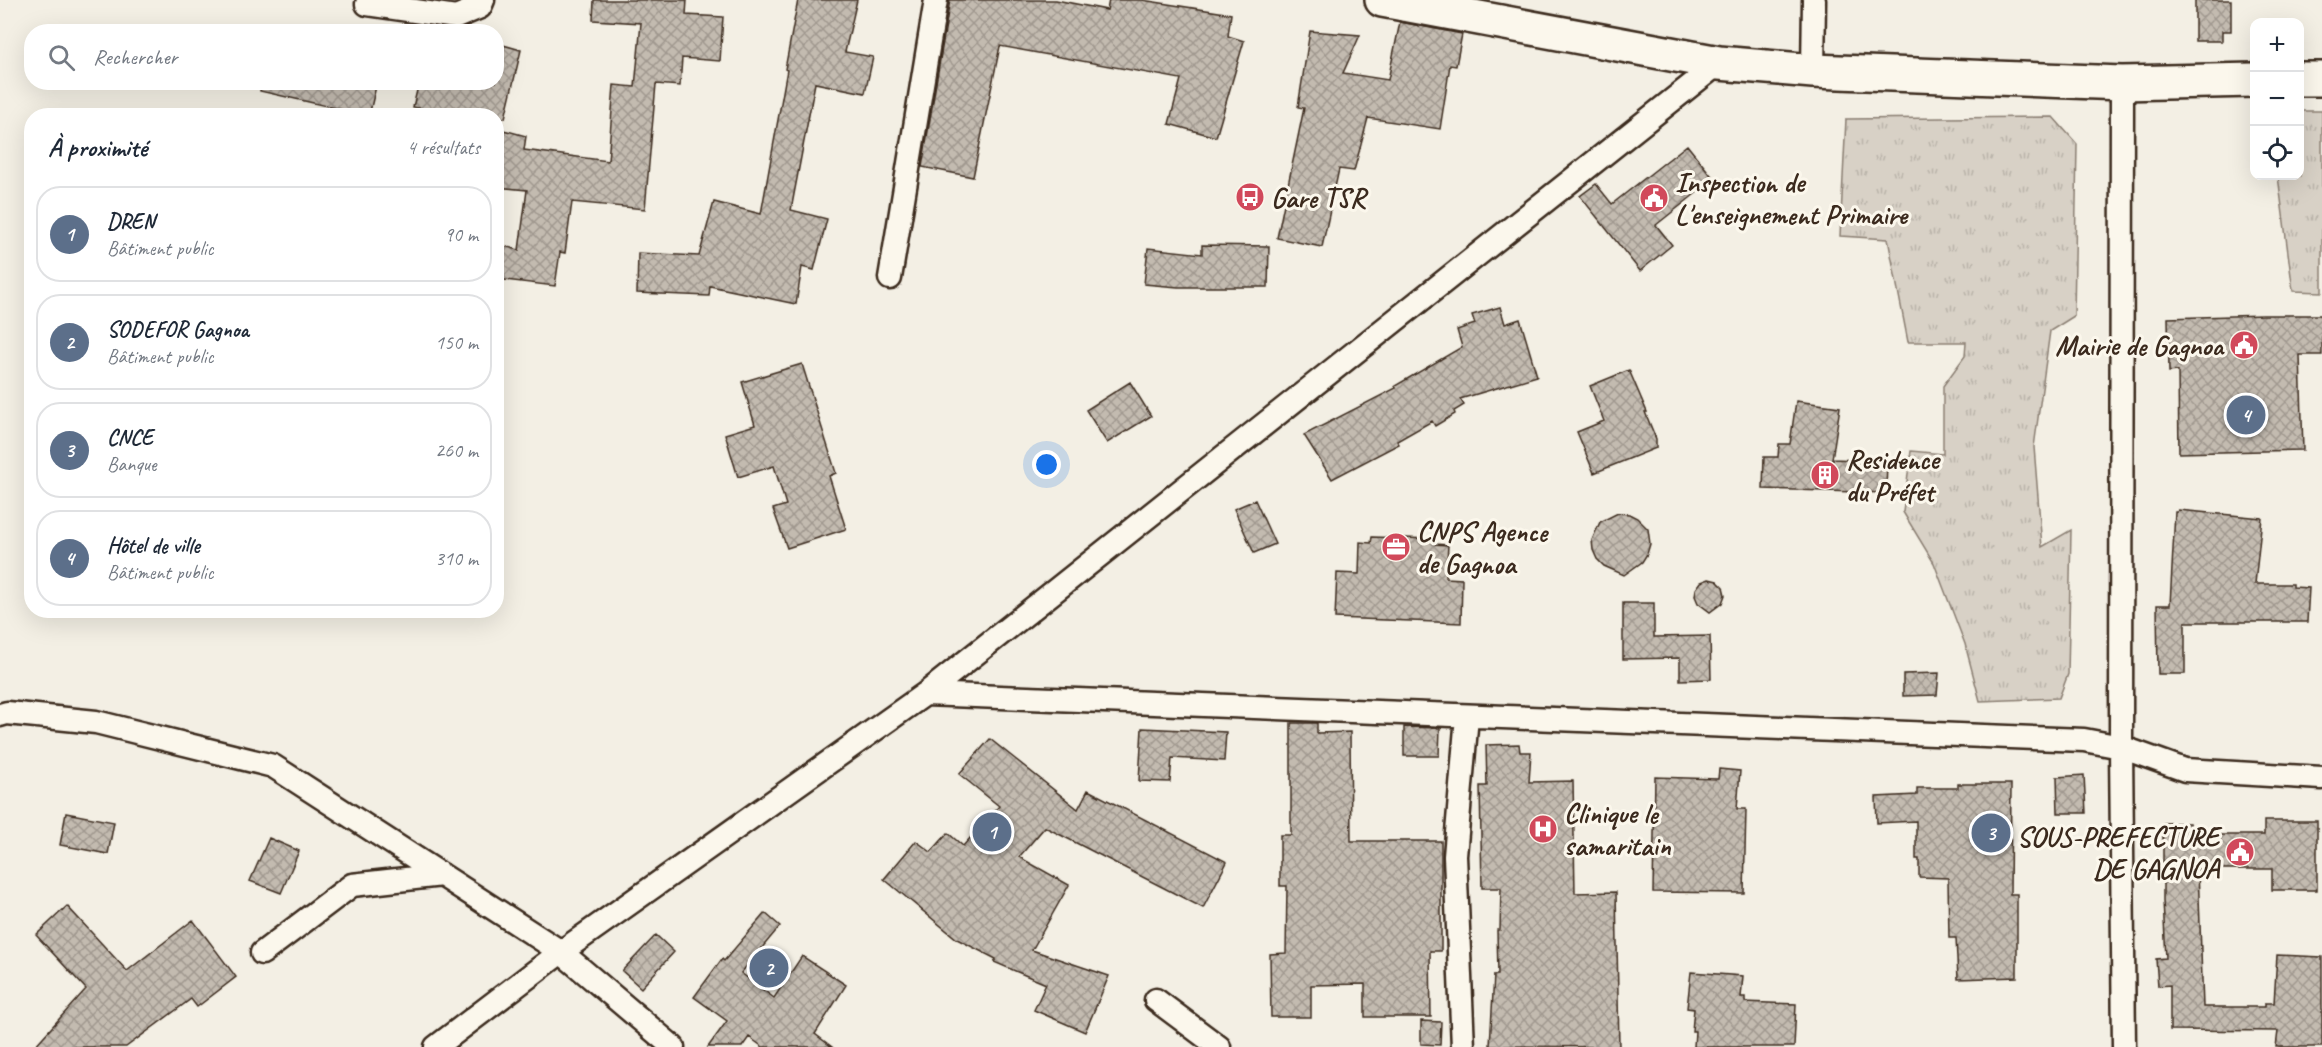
<!DOCTYPE html>
<html lang="fr">
<meta charset="utf-8">
<style>
body{margin:0;font-family:Caveat,sans-serif;background:#f2f2f3;color:#1f2937}
.controls{position:absolute;right:18px;top:18px;display:grid;overflow:hidden;border-radius:12px;box-shadow:0 6px 24px #0002}
.controls button{width:54px;height:54px;display:grid;place-items:center;padding:0;border:0;border-bottom:2px solid #e0e1e3;background:#fff;color:#1f2937;font:30px sans-serif}
.you{position:absolute;left:1047px;top:465px;width:21px;height:21px;margin:-15px;border:4px solid #fff;border-radius:50%;background:#1a73e8;box-shadow:0 0 0 9px #1a73e833}
.badge{display:grid;place-items:center;width:39px;height:39px;border-radius:50%;background:#d93025;color:#fff;font-size:20px;font-weight:700}
.pin{position:absolute;translate:-50% -50%;border:3px solid #fff;box-shadow:0 2px 6px #0006}
.list{margin:0;padding:0;list-style:none}
h2{display:flex;justify-content:space-between;align-items:center;height:78px;margin:0;padding:0 24px;font-size:26px}
h2 small{font-size:20px;font-weight:400;color:#747a83}
.list li{display:grid;grid-template-columns:39px 1fr auto;gap:18px;align-items:center;box-sizing:border-box;height:96px;margin:0 12px 12px;padding:0 12px;border:2px solid #e0e1e3;border-radius:24px}
.list b{display:block;font-size:22px;white-space:nowrap}
.list p{margin:0;font-size:20px;white-space:nowrap;color:#747a83}
.list em{font-size:20px;font-style:normal;color:#747a83}
.icon{flex:none;width:33px;height:33px;fill:none;stroke:currentColor;stroke-width:2;stroke-linecap:round;stroke-linejoin:round}
.map{position:relative;flex:none;width:2322px;height:1047px;overflow:hidden}
.search{position:absolute;background:#fff;box-shadow:0 6px 24px #0002;left:24px;top:24px;width:480px;height:66px;display:flex;align-items:center;gap:15px;box-sizing:border-box;padding:0 21px;border-radius:24px;color:#747a83;font-size:22px}
.panel{position:absolute;background:#fff;box-shadow:0 6px 24px #0002;left:24px;top:108px;width:480px;height:510px;border-radius:24px}
.map>svg:first-child{display:block}
.grass{fill:url(#grass-tufts);stroke:#8a7e72;stroke-width:1.5}
.building{fill:url(#building-cross-hatch);stroke:#3b2a1e;stroke-width:1.5}
.lines{fill:none;stroke-linecap:round;stroke-linejoin:round}
.street-casing{stroke:#3b2a1e;stroke-width:27}
.secondary-casing{stroke:#3b2a1e;stroke-width:38}
.primary-casing{stroke:#3b2a1e;stroke-width:38}
.street{stroke:#fbf7ec;stroke-width:22}
.secondary{stroke:#fbf7ec;stroke-width:33}
.primary{stroke:#fbf7ec;stroke-width:33}
.labels{text-anchor:middle;stroke-width:6;stroke-linejoin:round;paint-order:stroke}
.poi-label{font-size:28px;font-weight:bold;fill:#3b2a1e;stroke:#fbf7ec;text-anchor:start}
</style>
<div class="map">
<svg width="2322" height="1047" viewBox="0 0 2322 1047">
<defs>
<pattern id="grass-tufts" width="24" height="20" patternUnits="userSpaceOnUse" patternTransform="scale(1.5)"><rect width="24" height="20" fill="#d8d1c6"/><path d="M3 7l-1-3M5 7V3M7 7l1-3M15 17l-1-3M17 17v-4M19 17l1-3" fill="none" stroke="#bab4aa"/></pattern>
<pattern id="building-cross-hatch" width="8" height="8" patternUnits="userSpaceOnUse" patternTransform="scale(1.5)"><rect width="8" height="8" fill="#c3bbb0"/><path d="M0 0l8 8M0 8l8-8" fill="none" stroke="#a0988f"/></pattern>
</defs>
<rect width="100%" height="100%" fill="#f3efe4"/>
<filter id="ink" filterUnits="userSpaceOnUse"><feTurbulence type="fractalNoise" baseFrequency=".0167" numOctaves="2"/><feDisplacementMap in="SourceGraphic" scale="12" xChannelSelector="R" yChannelSelector="G"/><feConvolveMatrix kernelMatrix="1 2 1 2 8 2 1 2 1" color-interpolation-filters="sRGB"/></filter>
<g filter="url(#ink)">
<path class="grass" d="M2300,111H2322V292L2293,291L2278,176H2300Z
M2053,117L2077,144L2074,316L2050,331L2034,447L2042,547L2071,530L2068,674L2059,698L1980,701L1965,644L1934,563L1903,512L1911,451L1943,454V386L1965,356L1966,342H1908L1888,239L1840,236L1846,119Z"/>
<path class="building" d="M594,0H687L686,15L723,17L720,61L682,58L680,86L656,84L645,209L572,202L565,253L560,252L555,286L496,279V244L519,250L527,190L496,187V128L526,136L524,150L608,161L614,85L635,87L641,23L593,20Z
M798,0H857L845,52L873,57L865,93L815,83L791,210L827,219L814,270L802,267L796,304L710,286L709,296L637,293L638,253L699,256L714,202L761,214L787,70L785,69Z
M950,0H1056L1107,10L1109,0H1142L1231,14L1228,36L1244,41L1216,137L1169,124L1181,79L1000,46L973,177L922,167Z
M2195,0H2231V31H2222V41H2195Z
M1400,22L1462,34L1456,66L1450,65L1440,129L1368,118L1354,171L1339,169L1322,247L1277,238L1304,108L1298,107L1310,31L1360,35L1343,73L1388,80Z
M496,43L521,50L505,118L496,117V116H434L435,111L413,107L419,82H496Z
M261,82H377L369,116H357L340,109L260,91Z
M1687,145L1714,179L1656,225L1672,245L1640,271L1580,196L1596,184L1612,204Z
M1202,245L1269,246L1268,287H1178L1144,284L1148,248L1202,254Z
M1500,307L1505,324L1520,319L1537,376L1460,399L1464,405L1454,411L1455,414L1435,426L1432,421L1397,441L1399,444L1332,479L1304,435L1396,388L1395,386L1462,347L1457,330L1475,324L1472,315Z
M2263,315H2322V355H2300L2303,450L2179,453L2178,371L2169,372L2168,318Z
M802,364L836,473L829,476L846,529L787,548L773,509L786,505L774,466L738,477L725,434L755,425L742,382Z
M1629,370L1647,412H1645L1656,439V448L1594,473L1577,432L1604,421L1590,386Z
M1130,382L1151,416L1107,443L1086,410Z
M1796,401L1840,407L1832,459L1887,461L1886,493L1763,489L1764,457H1778L1779,444H1790Z
M1255,500L1275,544L1254,553L1234,509Z
M2178,510L2262,518L2255,584H2293V587L2309,588L2307,622H2185V674H2158L2157,605H2170L2175,512H2177Z
M1618,513L1629,514L1637,518L1648,529L1650,544L1647,554L1642,562L1624,575L1604,566L1597,559L1593,550L1592,540L1600,522Z
M1372,537L1434,539V544L1448,545L1446,578L1462,579L1461,623L1335,618L1337,573L1359,574L1360,542L1371,543Z
M1709,579L1717,581L1723,587L1725,595L1722,603L1710,612L1698,603L1695,596L1696,589L1701,582Z
M1623,603H1654V637L1710,636L1711,679L1680,680V658L1623,659Z
M1939,673L1937,695L1903,696V674Z
M1291,723H1317V733L1350,732L1351,841H1441V951H1430L1431,1017H1365V984L1311,985V1017H1271L1270,954L1286,953L1287,886H1280V835H1291Z
M1404,727L1440,728L1439,756H1404Z
M1142,728L1226,732L1224,761L1172,758L1170,782L1139,781Z
M990,739L1078,809L1088,790L1227,862L1203,908L1045,827L1019,857L1069,885L1032,950L1109,976L1085,1032L1034,1010L1046,984L994,962L996,959L957,939L884,879L916,841L931,852L948,833L963,846L999,806L959,774Z
M1519,744L1520,752H1531L1529,782L1573,781L1575,893L1616,892L1619,1047L1490,1046L1494,975H1498L1497,930H1500L1501,888H1482L1480,786H1487L1486,745Z
M1719,769L1740,771L1737,809H1746L1744,893L1653,892L1655,777L1718,779Z
M2084,775L2086,813H2058L2057,777Z
M1958,784H2011L2010,894H2017V977L1958,979L1956,938H1949L1948,878L1919,877V859H1916V821L1877,823L1876,797L1917,795V788H1958Z
M66,813L114,822L108,854L60,845Z
M2264,821H2317V890H2272V869H2198L2203,1007H2265V1003H2274L2277,955L2322,957V1047H2276L2278,1031L2170,1030V985L2158,986L2156,959L2166,958L2163,901V823H2190V835H2264Z
M269,838L299,851L281,893L250,881Z
M67,906L127,971L193,920L236,977L197,1007L191,999L126,1047H34L86,989L36,935Z
M765,913L780,926L741,973L774,998L802,956L846,985L815,1034L832,1047H763L749,1037L742,1047H708L727,1021L694,997L722,959L724,961Z
M656,935L674,952L641,988L622,971Z
M1691,972L1743,976L1741,997H1745V1002L1796,1004L1794,1047H1694L1695,1031H1692L1694,1009L1687,1008Z
M1421,1021L1441,1022L1440,1045L1421,1044Z"/>
<g class="lines">
<g class="street-casing">
<path id="street" d="M367,4L456,17L480,7L483,0
M1813,71L1814,0
M2122,83L2121,747L2124,1047
M890,278L936,0
M925,694L2084,740L2121,747L2185,770L2322,778
M0,715L7,713L96,722L273,766L561,952L673,1047
M262,953L352,885L442,875
M1156,1000L1219,1047
M436,1047L561,952L925,694L1719,63
M1463,1047L1455,856L1467,716"/>
</g>
<g class="secondary-casing">
<path id="secondary" d="M1404,4L1719,63L1813,71L2122,83L2254,80
M2300,79H2322"/>
</g>
<g class="primary-casing">
<path id="primary" d="M1382,0L1404,4V0"/>
</g>
<use href="#street" class="street"/>
<use href="#secondary" class="secondary"/>
<use href="#primary" class="primary"/>
</g>
</g>
<defs>
<g id="bus-disc" transform="scale(1.5)"><circle r="9.5" fill="#d1495b" stroke="#fbf7ec"/><path d="M-5-6H5V4H4V6H2V4H-2V6H-4V4H-5ZM-3.5-4V0h7V-4ZM-3.5 1.2v1.5H-2V1.2ZM2 1.2v1.5H3.5V1.2Z" fill="#fff"/></g>
<g id="civic-disc" transform="scale(1.5)"><circle r="9.5" fill="#d1495b" stroke="#fbf7ec"/><path d="M-.6-6.5H3V-4.5H.6V-3L4-1V1h2V6H-6V1h2V-1L-.6-3ZM-1.2 2.5V6h2.4V2.5Z" fill="#fff"/></g>
<g id="building-disc" transform="scale(1.5)"><circle r="9.5" fill="#d1495b" stroke="#fbf7ec"/><path d="M-4-6H4V6H1V3H-1V6H-4ZM-2.5-4.3h1.7v1.8h-1.7ZM.8-4.3h1.7v1.8H.8ZM-2.5-1h1.7V.8h-1.7ZM.8-1h1.7V.8H.8Z" fill="#fff"/></g>
<g id="office-disc" transform="scale(1.5)"><circle r="9.5" fill="#d1495b" stroke="#fbf7ec"/><path d="M-6-3h4V-5.5h4V-3h4V5H-6ZM-1-4.5V-3h2v-1.5ZM-6 0V1H6V0Z" fill="#fff"/></g>
<g id="hospital-disc" transform="scale(1.5)"><circle r="9.5" fill="#d1495b" stroke="#fbf7ec"/><path d="M-5-5h3v3.5h4V-5h3V5h-3V1.5h-4V5h-3Z" fill="#fff"/></g>
</defs>
<g fill-rule="evenodd">
<use href="#bus-disc" x="1250" y="197"/>
<use href="#civic-disc" x="1654" y="198"/>
<use href="#civic-disc" x="2244" y="345"/>
<use href="#building-disc" x="1825" y="475"/>
<use href="#office-disc" x="1396" y="547"/>
<use href="#hospital-disc" x="1543" y="829"/>
<use href="#civic-disc" x="2240" y="852"/>
</g>
<g class="labels">
<g class="poi-label">
<text x="1675" y="192">Inspection de<tspan x="1675" dy="32">L'enseignement Primaire</tspan></text>
<text x="1271" y="207">Gare TSR</text>
<text x="2223" y="355" text-anchor="end">Mairie de Gagnoa</text>
<text x="1846" y="469">Residence<tspan x="1846" dy="32">du Préfet</tspan></text>
<text x="1417" y="541">CNPS Agence<tspan x="1417" dy="32">de Gagnoa</tspan></text>
<text x="1564" y="823">Clinique le<tspan x="1564" dy="32">samaritain</tspan></text>
<text x="2219" y="846" text-anchor="end">SOUS-PREFECTURE<tspan x="2219" dy="32">DE GAGNOA</tspan></text>
</g>
</g>
</svg>
<div class="controls">
<button>+</button>
<button>−</button>
<button><svg class="icon" aria-label="locate" viewBox="0 0 24 24"><circle cx="12" cy="12" r="6"/><path d="M12 2v4M12 18v4M2 12h4M18 12h4"/></svg></button>
</div>
<div class="you"></div>
<div class="pin badge" style="left:992px;top:832px;background:#5c6f8a">1</div>
<div class="pin badge" style="left:769px;top:968px;background:#5c6f8a">2</div>
<div class="pin badge" style="left:1991px;top:833px;background:#5c6f8a">3</div>
<div class="pin badge" style="left:2246px;top:415px;background:#5c6f8a">4</div>
<div class="search"><svg class="icon" aria-label="search" viewBox="0 0 24 24"><circle cx="10" cy="10" r="6"/><path d="M15 15l6 6"/></svg>Rechercher</div>
<section class="panel">
<h2>À proximité<small>4 résultats</small></h2>
<ul class="list">
<li><span class="badge" style="background:#5c6f8a">1</span><div><b>DREN</b><p>Bâtiment public</p></div><em>90 m</em></li>
<li><span class="badge" style="background:#5c6f8a">2</span><div><b>SODEFOR Gagnoa</b><p>Bâtiment public</p></div><em>150 m</em></li>
<li><span class="badge" style="background:#5c6f8a">3</span><div><b>CNCE</b><p>Banque</p></div><em>260 m</em></li>
<li><span class="badge" style="background:#5c6f8a">4</span><div><b>Hôtel de ville</b><p>Bâtiment public</p></div><em>310 m</em></li>
</ul>
</section>
</div>
